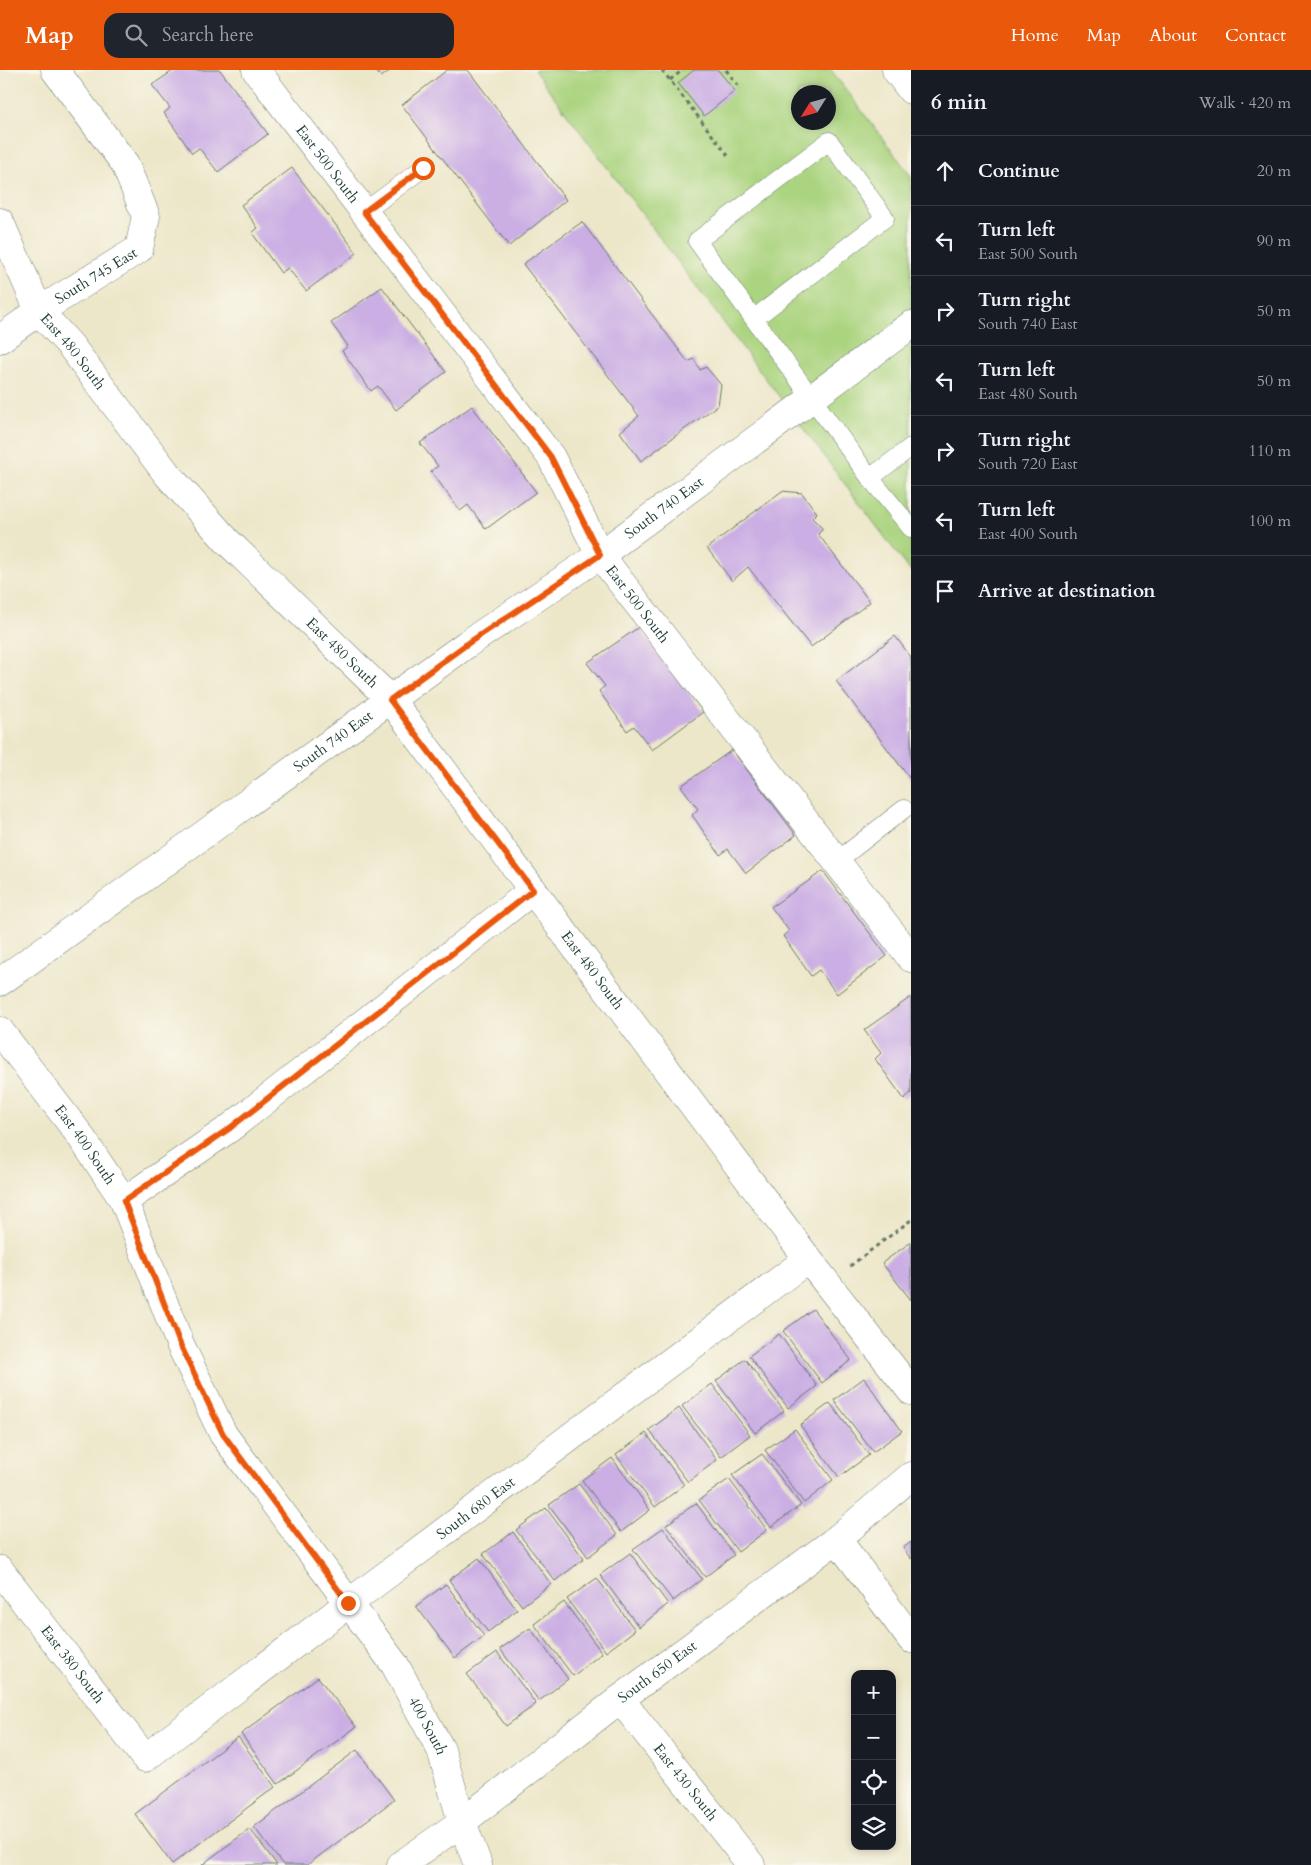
<!DOCTYPE html>
<meta charset="utf-8">
<style>
body{margin:0;font-family:Cardo,serif;background:#20242c;color:#f1f3f6}
.controls{position:absolute;right:15px;bottom:15px;display:grid;overflow:hidden;border-radius:10px;box-shadow:0 2px 8px #0003}
.controls button{width:45px;height:45px;display:grid;place-items:center;padding:0;border:0;border-bottom:1px solid #363941;background:#171b24;color:#f1f3f6;font:25px sans-serif}
.compass{position:absolute;left:791px;top:15px;width:45px;height:45px;border-radius:50%;background:#171b24;box-shadow:0 2px 8px #0003;rotate:233deg}
.stop{position:absolute;width:15px;height:15px;margin:-11px;border:4px solid #ea580c;border-radius:50%;background:#fff}
.stop.end{background:#ea580c;border-color:#fff;box-shadow:0 1px 5px #0008}
.list{margin:0;padding:0;list-style:none}
h2{display:flex;justify-content:space-between;align-items:center;height:65px;margin:0;padding:0 20px;font-size:21px}
h2 small{font-size:16px;font-weight:400;color:#9ea1a6}
.list li{display:grid;grid-template-columns:32px 1fr auto;gap:15px;align-items:center;box-sizing:border-box;height:70px;padding:0 20px;border-top:1px solid #363941}
.list b{display:block;font-size:19px;white-space:nowrap}
.list p{margin:0;font-size:16px;white-space:nowrap;color:#9ea1a6}
.list em{font-size:16px;font-style:normal;color:#9ea1a6}
.icon{flex:none;width:28px;height:28px;fill:none;stroke:currentColor;stroke-width:2;stroke-linecap:round;stroke-linejoin:round}
.map{position:relative;flex:none;width:911px;height:1795px;overflow:hidden}
header{display:flex;align-items:center;gap:30px;box-sizing:border-box;height:70px;padding:0 25px;background:#ea580c;color:#fff}
header strong{font-size:24px}
nav{display:flex;gap:28px;margin-inline-start:auto;font-size:18px}
.search{width:350px;height:45px;background:#20242c;display:flex;align-items:center;gap:12px;box-sizing:border-box;padding:0 18px;border-radius:15px;color:#9ea1a6;font-size:19px}
main{display:flex}
aside{flex:1;background:#171b24}
.map>svg:first-child{display:block}
.green{fill:#abd480;stroke:#65885a;fill-rule:evenodd}
.building{fill:#cbafe4}
.lines{fill:none;stroke-linecap:round;stroke-linejoin:round}
.lane-casing{stroke:#677868;stroke-width:19}
.street-casing{stroke:#677868;stroke-width:29}
.path{stroke:#677868;stroke-width:3;stroke-dasharray:4 4;stroke-linecap:butt}
.lane{stroke:#fff;stroke-width:18}
.street{stroke:#fff;stroke-width:28}
.route{stroke:#ea580c;stroke-width:6}
.labels{text-anchor:middle;stroke-width:5;stroke-linejoin:round;paint-order:stroke}
.street-label{font-size:15px;fill:#1f3d34;stroke:#fbf7ec}
</style>
<header>
<strong>Map</strong>
<div class="search"><svg class="icon" aria-label="search" viewBox="0 0 24 24"><circle cx="10" cy="10" r="6"/><path d="M15 15l6 6"/></svg>Search here</div>
<nav><a>Home</a><a>Map</a><a>About</a><a>Contact</a></nav>
</header>
<main>
<div class="map">
<svg width="911" height="1795" viewBox="0 0 911 1795">
<rect width="100%" height="100%" fill="#fbf7ec"/>
<filter id="ink" filterUnits="userSpaceOnUse"><feTurbulence type="fractalNoise" baseFrequency=".02" numOctaves="2"/><feDisplacementMap in="SourceGraphic" scale="10" xChannelSelector="R" yChannelSelector="G"/><feConvolveMatrix kernelMatrix="1 2 1 2 8 2 1 2 1" color-interpolation-filters="sRGB"/></filter>
<filter id="wash" filterUnits="userSpaceOnUse"><feTurbulence type="fractalNoise" baseFrequency=".0096" numOctaves="4" result="noise"/><feDisplacementMap in="SourceGraphic" scale="20" xChannelSelector="R" yChannelSelector="G"/><feGaussianBlur stdDeviation="1.12" result="paint"/><feColorMatrix in="noise" values="0 0 0 0 0 0 0 0 0 0 0 0 0 0 0 0 0 1.4 0 .05"/><feComposite in="paint" operator="in"/></filter>
<g filter="url(#wash)">
<rect width="100%" height="100%" fill="#ede7ca"/>
<path class="green" d="M534,0H831L911,106V502ZM798,22H828V52H798Z"/>
<g id="blocks">
<path class="building" d="M174,0H220L268,64L218,102L199,78L192,83L164,43L170,38L152,15Z
M375,0H391L381,7Z
M447,0H468L566,130L509,176L402,35Z
M694,0H718L735,21L704,46L678,13Z
M292,98L357,183L306,221L288,198L281,203L252,163L258,158L241,135Z
M582,152L688,292L694,289L700,300L706,297L721,315L718,335L641,391L620,362L639,346L523,194Z
M382,217L446,302L396,340L378,316L371,321L342,281L348,276L331,253Z
M472,336L536,422L486,459L468,435L460,441L431,401L438,396L420,373Z
M782,421L802,423L817,443L812,448L823,459L818,464L870,532L811,577L748,497L732,511L707,478Z
M639,557L703,642L652,680L634,656L627,661L599,621L605,616L587,593Z
M895,566L911,587V710L836,611Z
M732,680L796,765L746,803L728,779L720,785L692,745L698,739L681,716Z
M823,801L887,886L837,924L819,900L811,906L783,866L789,861L771,837Z
M911,927V1023L904,1029L875,989L881,983L864,960Z
M911,1172V1230L882,1193Z
M813,1239L851,1290L822,1313L783,1261Z
M779,1264L817,1316L788,1338L749,1286Z
M745,1289L784,1341L755,1363L716,1311Z
M864,1308L902,1361L873,1382L834,1330Z
M712,1314L750,1365L721,1387L682,1336Z
M830,1333L869,1385L839,1407L800,1355Z
M679,1338L717,1390L688,1412L649,1360Z
M795,1359L833,1410L804,1433L765,1380Z
M646,1363L684,1415L655,1437L616,1385Z
M762,1384L801,1435L771,1457L732,1405Z
M612,1388L650,1440L621,1462L582,1410Z
M729,1409L767,1460L738,1482L699,1430Z
M579,1414L617,1465L588,1487L549,1435Z
M696,1433L734,1485L705,1507L666,1455Z
M546,1438L584,1489L555,1511L516,1460Z
M663,1458L702,1509L673,1531L633,1479Z
M513,1462L551,1514L522,1536L483,1484Z
M911,1472V1489L903,1478Z
M630,1483L668,1534L639,1557L600,1505Z
M479,1488L517,1540L488,1562L449,1510Z
M597,1508L635,1560L606,1582L567,1529Z
M446,1514L484,1566L455,1588L416,1536Z
M564,1532L602,1583L573,1606L534,1554Z
M530,1558L568,1609L539,1631L500,1579Z
M497,1582L536,1634L506,1656L467,1604Z
M318,1607L356,1657L278,1714L241,1664Z
M238,1667L275,1717L172,1794L135,1744Z
M357,1680L394,1730L307,1795H283L254,1757Z
M250,1759L277,1795H202L224,1778Z"/>
</g>
</g>
<g filter="url(#ink)">
<use href="#blocks" fill-opacity="0" stroke="#677868" stroke-width="1"/>
<g class="lines">
<g class="lane-casing">
<path id="lane" d="M364,142L423,98
M755,248L885,148L829,71L697,171L870,408L911,458
M870,408L911,377
M837,791L904,739"/>
</g>
<g class="street-casing">
<g id="street">
<path id="s1" d="M256,0L551,387L600,485L911,888"/>
<path d="M896,0L911,20"/>
<path id="s2" d="M0,152L39,241L70,275L167,404L227,471L390,629L808,1189L911,1321"/>
<path id="s3" d="M0,269L39,241L139,179L146,146L125,94L55,0"/>
<path id="s4" d="M0,912L467,574L600,485L911,255"/>
<path id="s5" d="M0,961L79,1064L124,1131L180,1274L223,1364L395,1595L441,1680L462,1752L478,1795"/>
<path d="M124,1131L230,1058L533,820"/>
<path d="M837,1469L911,1569"/>
<path id="s6" d="M0,1500L145,1688L349,1533L808,1189"/>
<path id="s7" d="M620,1629L751,1795"/>
<path id="s8" d="M401,1795L462,1752L620,1629L837,1469L911,1406"/>
</g>
</g>
<path class="path" d="M662,0L730,88
M726,0L741,19
M670,10L683,0
M850,1196L911,1150"/>
<use href="#lane" class="lane"/>
<use href="#street" class="street"/>
</g>
</g>
<g class="lines" filter="url(#ink)">
<path class="route" d="M348,1533L223,1364L180,1274L124,1131L230,1058L533,820L390,630L467,574L600,485L551,387L364,142L423,98"/>
</g>
<g class="labels">
<g class="street-label">
<text dy="5" stroke="none"><textPath href="#s1" startOffset="118">East 500 South</textPath></text>
<text dy="5" stroke="none"><textPath href="#s3" startOffset="115">South 745 East</textPath></text>
<text dy="5" stroke="none"><textPath href="#s2" startOffset="150">East 480 South</textPath></text>
<text dy="5" stroke="none"><textPath href="#s4" startOffset="816">South 740 East</textPath></text>
<text dy="5" stroke="none"><textPath href="#s1" startOffset="658">East 500 South</textPath></text>
<text dy="5" stroke="none"><textPath href="#s2" startOffset="555">East 480 South</textPath></text>
<text dy="5" stroke="none"><textPath href="#s4" startOffset="411">South 740 East</textPath></text>
<text dy="5" stroke="none"><textPath href="#s2" startOffset="960">East 480 South</textPath></text>
<text dy="5" stroke="none"><textPath href="#s5" startOffset="142">East 400 South</textPath></text>
<text dy="5" stroke="none"><textPath href="#s6" startOffset="652">South 680 East</textPath></text>
<text dy="5" stroke="none"><textPath href="#s6" startOffset="119">East 380 South</textPath></text>
<text dy="5" stroke="none"><textPath href="#s8" startOffset="321">South 650 East</textPath></text>
<text dy="5" stroke="none"><textPath href="#s5" startOffset="821">400 South</textPath></text>
<text dy="5" stroke="none"><textPath href="#s7" startOffset="106">East 430 South</textPath></text>
</g>
</g>
</svg>
<div class="controls">
<button>+</button>
<button>−</button>
<button><svg class="icon" aria-label="locate" viewBox="0 0 24 24"><circle cx="12" cy="12" r="6"/><path d="M12 2v4M12 18v4M2 12h4M18 12h4"/></svg></button>
<button><svg class="icon" aria-label="layers" viewBox="0 0 24 24"><path d="M12 4l9 5-9 5-9-5zM3 14l9 5 9-5"/></svg></button>
</div>
<svg class="compass" viewBox="-18 -18 36 36"><path d="M0-13l5 13h-10z" fill="#e53935"/><path d="M0 13l5-13h-10z" fill="#9ea1a6"/></svg>
<div class="stop" style="left:423px;top:98px"></div>
<div class="stop end" style="left:348px;top:1533px"></div>
</div>
<aside>
<h2>6 min<small>Walk · 420 m</small></h2>
<ul class="list">
<li><svg class="icon" aria-label="ahead" viewBox="0 0 24 24"><path d="M12 20V5M6 11l6-6 6 6"/></svg><div><b>Continue</b></div><em>20 m</em></li>
<li><svg class="icon" aria-label="left" viewBox="0 0 24 24"><path d="M17 20v-9H6M10 6l-5 5 5 5"/></svg><div><b>Turn left</b><p>East 500 South</p></div><em>90 m</em></li>
<li><svg class="icon" aria-label="right" viewBox="0 0 24 24"><path d="M7 20v-9h11M14 6l5 5-5 5"/></svg><div><b>Turn right</b><p>South 740 East</p></div><em>50 m</em></li>
<li><svg class="icon" aria-label="left" viewBox="0 0 24 24"><path d="M17 20v-9H6M10 6l-5 5 5 5"/></svg><div><b>Turn left</b><p>East 480 South</p></div><em>50 m</em></li>
<li><svg class="icon" aria-label="right" viewBox="0 0 24 24"><path d="M7 20v-9h11M14 6l5 5-5 5"/></svg><div><b>Turn right</b><p>South 720 East</p></div><em>110 m</em></li>
<li><svg class="icon" aria-label="left" viewBox="0 0 24 24"><path d="M17 20v-9H6M10 6l-5 5 5 5"/></svg><div><b>Turn left</b><p>East 400 South</p></div><em>100 m</em></li>
<li><svg class="icon" aria-label="arrive" viewBox="0 0 24 24"><path d="M6 21V4h12l-3 4 3 4H6"/></svg><div><b>Arrive at destination</b></div></li>
</ul>
</aside>
</main>
